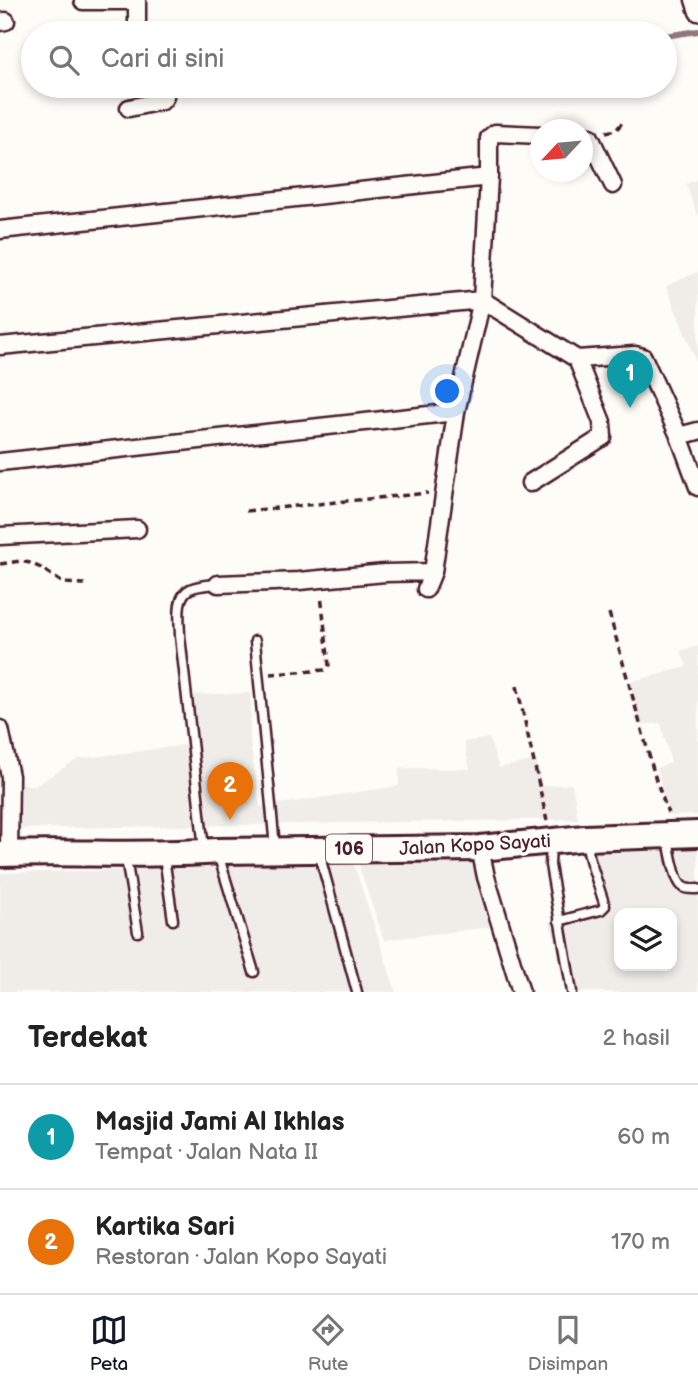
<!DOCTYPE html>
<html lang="id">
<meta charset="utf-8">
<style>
body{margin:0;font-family:"Balsamiq Sans",sans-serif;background:#f6f6f6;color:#222}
.controls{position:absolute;right:21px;bottom:21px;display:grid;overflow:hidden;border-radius:14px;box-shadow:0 4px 10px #0003}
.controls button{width:63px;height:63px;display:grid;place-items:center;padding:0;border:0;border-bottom:2px solid #e0e0e0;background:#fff;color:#222;font:35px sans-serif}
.compass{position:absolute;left:530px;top:119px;width:63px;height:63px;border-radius:50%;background:#fff;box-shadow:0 4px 10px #0003;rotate:244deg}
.you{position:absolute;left:448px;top:392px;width:24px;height:24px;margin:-18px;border:5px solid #fff;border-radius:50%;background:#1a73e8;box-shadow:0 0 0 10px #1a73e833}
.badge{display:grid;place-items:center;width:46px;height:46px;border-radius:50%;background:#111827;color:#fff;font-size:23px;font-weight:700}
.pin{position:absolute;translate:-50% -58px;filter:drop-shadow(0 2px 4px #0008)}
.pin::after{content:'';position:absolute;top:37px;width:24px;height:21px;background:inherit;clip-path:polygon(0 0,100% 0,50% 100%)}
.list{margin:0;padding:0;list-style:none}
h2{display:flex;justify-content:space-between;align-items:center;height:91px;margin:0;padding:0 28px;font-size:30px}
h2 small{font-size:23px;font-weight:400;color:#767676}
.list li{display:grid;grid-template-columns:46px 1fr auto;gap:21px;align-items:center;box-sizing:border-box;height:105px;padding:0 28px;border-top:2px solid #e0e0e0}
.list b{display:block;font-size:26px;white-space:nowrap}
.list p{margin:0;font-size:23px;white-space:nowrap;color:#767676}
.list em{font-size:23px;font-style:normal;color:#767676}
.icon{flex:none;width:38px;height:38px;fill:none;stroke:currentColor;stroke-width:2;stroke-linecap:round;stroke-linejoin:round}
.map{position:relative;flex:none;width:698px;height:992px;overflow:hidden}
.search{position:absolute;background:#fff;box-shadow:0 4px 10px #0003;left:21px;right:21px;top:21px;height:77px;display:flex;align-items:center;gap:18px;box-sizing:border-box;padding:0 24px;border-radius:38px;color:#767676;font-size:26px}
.sheet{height:301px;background:#fff}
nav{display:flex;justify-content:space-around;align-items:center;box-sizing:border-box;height:98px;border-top:2px solid #e0e0e0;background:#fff;font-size:19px;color:#767676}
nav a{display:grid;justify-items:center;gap:4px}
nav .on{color:#111827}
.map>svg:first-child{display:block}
.built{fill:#f0ece8;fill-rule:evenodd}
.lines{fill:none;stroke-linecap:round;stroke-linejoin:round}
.stream{stroke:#91777b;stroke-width:6}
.lane-casing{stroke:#4a1f2b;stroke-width:13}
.street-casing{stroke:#4a1f2b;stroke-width:21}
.primary-casing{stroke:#4a1f2b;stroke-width:30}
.path{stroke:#4a1f2b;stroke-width:3.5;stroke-dasharray:7 5;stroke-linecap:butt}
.lane{stroke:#fdfcf7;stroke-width:8}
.street{stroke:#fdfcf7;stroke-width:16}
.primary{stroke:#fdfcf7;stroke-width:24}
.labels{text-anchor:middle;stroke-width:7;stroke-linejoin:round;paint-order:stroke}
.shield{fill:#fdfcf7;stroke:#806168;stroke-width:2}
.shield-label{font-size:18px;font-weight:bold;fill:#4a1f2b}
.street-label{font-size:19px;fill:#4a1f2b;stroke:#fdfcf7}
</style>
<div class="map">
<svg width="698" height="992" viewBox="0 0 698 992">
<rect width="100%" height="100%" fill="#fdfcf7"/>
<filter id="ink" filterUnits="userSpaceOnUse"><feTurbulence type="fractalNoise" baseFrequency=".0143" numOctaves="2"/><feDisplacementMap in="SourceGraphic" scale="14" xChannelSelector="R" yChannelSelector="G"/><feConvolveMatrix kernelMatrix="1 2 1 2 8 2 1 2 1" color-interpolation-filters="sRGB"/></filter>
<g filter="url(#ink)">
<path class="built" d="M698,179V217L686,184Z
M698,272V366L666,286Z
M698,646V815L669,816L657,768L671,763L661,723L639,725L630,682L687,667L681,651Z
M251,693L250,742L260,807L399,786V768L470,769L464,742L489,738L499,768L536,760L542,786L572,784L578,819L0,829V779L35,786L78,759L186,745L189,695Z
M585,844L698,845V992H575L549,922L611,903ZM619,913H672V966H619Z
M351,856L396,992H0V873L132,870Z
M475,857L489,927L384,940L358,863Z"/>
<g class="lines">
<path class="stream" d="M665,36L698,31"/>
<g class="lane-casing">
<path id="lane" d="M255,641L275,847
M668,839C670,850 674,877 681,885C685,890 693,889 698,889
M551,843L550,865L572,992
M204,849L180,636C180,622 175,596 190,589C198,585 209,585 218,584
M319,853L357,992
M218,854L254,972
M164,857L173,920
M126,858L138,932
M559,921L601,910L605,906L590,860L586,842"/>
</g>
<g class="street-casing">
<path id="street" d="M694,0L698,12
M83,1H137
M0,22L6,21
M137,33V0
M129,108L162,101L165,97L164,86
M582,136L590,137L613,185
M0,230L489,177
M0,346L482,300L577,359L635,355L643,357L679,436L698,487
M679,436L698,431
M0,462L456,412
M530,483L603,437L602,422L577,359
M0,536L137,529
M218,584L299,581L385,573L433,572
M426,589L433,572L456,412L482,300L489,177V138L495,133L540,135
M0,729L10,776L9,854
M480,848L486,877L521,992"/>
</g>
<g class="primary-casing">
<path id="primary" d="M0,854C72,851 144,857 217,851L480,848L585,838L698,834"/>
</g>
<path class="path" d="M606,132L616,130L622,123
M246,511L428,493
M0,564L20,561L30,563L41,568L63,583L86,584
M609,613L656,780L668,813
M270,674L325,670L329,665L321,595
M517,686L547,821"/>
<use href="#lane" class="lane"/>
<use href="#street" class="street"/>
<use href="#primary" class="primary"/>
</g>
</g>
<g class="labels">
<rect class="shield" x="326" y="834.5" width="46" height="29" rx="5"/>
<g class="shield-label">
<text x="349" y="855">106</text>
</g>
<g class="street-label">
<text transform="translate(475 844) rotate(-3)" y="7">Jalan Kopo Sayati</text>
</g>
</g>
</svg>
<div class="controls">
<button><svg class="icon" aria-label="layers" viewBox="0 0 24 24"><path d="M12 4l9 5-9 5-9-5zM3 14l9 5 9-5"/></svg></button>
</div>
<svg class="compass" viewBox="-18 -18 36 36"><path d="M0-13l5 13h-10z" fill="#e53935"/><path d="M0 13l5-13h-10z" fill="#767676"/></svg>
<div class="you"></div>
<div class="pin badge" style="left:630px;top:408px;background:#0f9aa8">1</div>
<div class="pin badge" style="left:230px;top:820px;background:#e8710a">2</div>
<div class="search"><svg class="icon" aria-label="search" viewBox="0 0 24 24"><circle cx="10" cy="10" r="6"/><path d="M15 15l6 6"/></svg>Cari di sini</div>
</div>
<section class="sheet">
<h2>Terdekat<small>2 hasil</small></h2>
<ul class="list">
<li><span class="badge" style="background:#0f9aa8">1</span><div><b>Masjid Jami Al Ikhlas</b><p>Tempat · Jalan Nata II</p></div><em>60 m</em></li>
<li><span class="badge" style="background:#e8710a">2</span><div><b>Kartika Sari</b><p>Restoran · Jalan Kopo Sayati</p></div><em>170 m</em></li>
</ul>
</section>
<nav>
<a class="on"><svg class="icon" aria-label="map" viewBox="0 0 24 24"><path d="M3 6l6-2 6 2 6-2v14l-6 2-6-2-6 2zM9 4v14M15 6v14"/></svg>Peta</a>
<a><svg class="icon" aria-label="directions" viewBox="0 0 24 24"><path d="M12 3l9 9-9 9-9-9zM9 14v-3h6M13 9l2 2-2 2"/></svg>Rute</a>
<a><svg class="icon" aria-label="saved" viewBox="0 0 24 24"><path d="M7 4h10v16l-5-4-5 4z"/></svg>Disimpan</a>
</nav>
